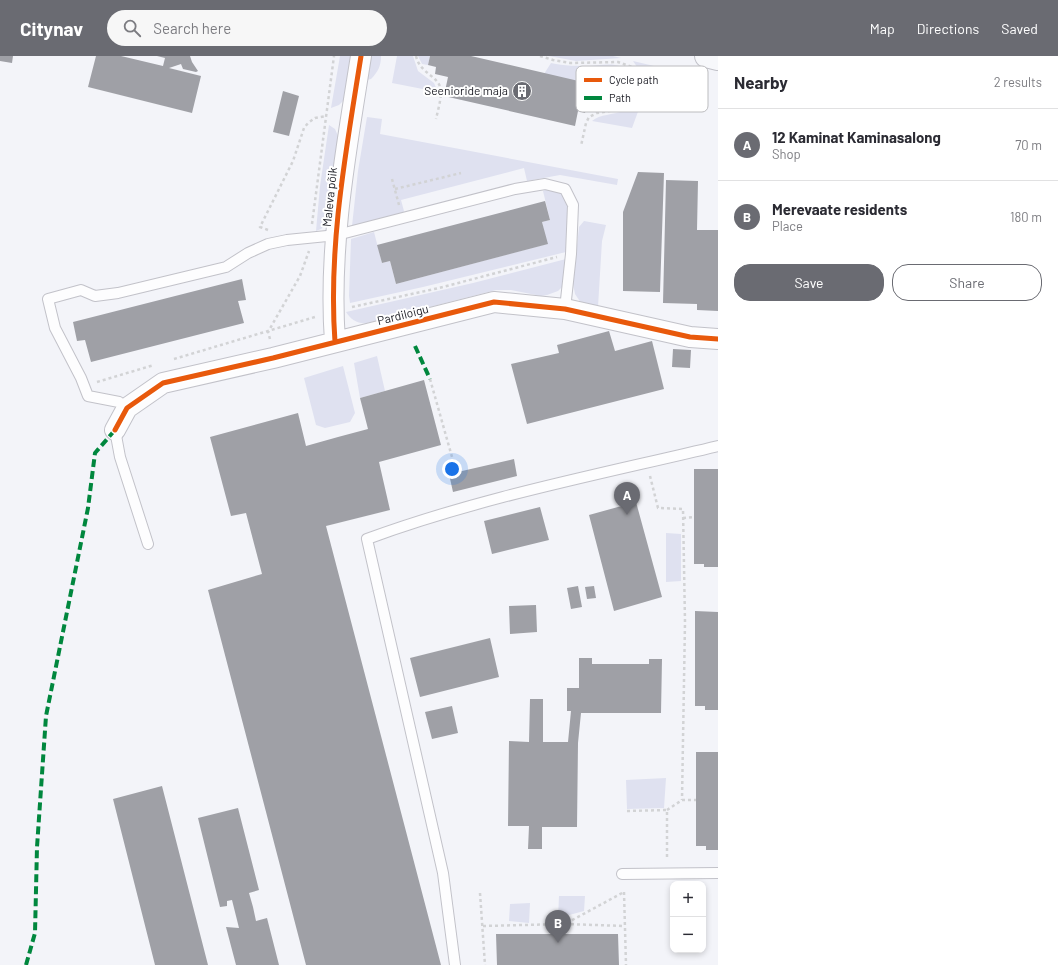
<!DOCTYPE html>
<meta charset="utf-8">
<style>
body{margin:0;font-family:Barlow,sans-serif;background:#f7f7f7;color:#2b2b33}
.controls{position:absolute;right:12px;bottom:12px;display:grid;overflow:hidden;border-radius:8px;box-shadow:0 2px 6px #0003}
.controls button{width:36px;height:36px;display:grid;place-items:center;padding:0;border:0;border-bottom:1px solid #e1e1e2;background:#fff;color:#2b2b33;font:20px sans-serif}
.you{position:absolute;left:452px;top:413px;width:14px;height:14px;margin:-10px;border:3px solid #fff;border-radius:50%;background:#1a73e8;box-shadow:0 0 0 6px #1a73e833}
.badge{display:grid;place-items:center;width:26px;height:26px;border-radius:50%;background:#6a6b72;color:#fff;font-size:13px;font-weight:700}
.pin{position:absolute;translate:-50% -33px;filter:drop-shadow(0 1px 2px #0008)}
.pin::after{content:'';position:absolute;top:21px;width:14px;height:12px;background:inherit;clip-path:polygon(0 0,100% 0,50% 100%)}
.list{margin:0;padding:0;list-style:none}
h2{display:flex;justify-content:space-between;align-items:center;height:52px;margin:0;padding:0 16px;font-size:17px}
h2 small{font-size:13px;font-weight:400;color:#7c7c81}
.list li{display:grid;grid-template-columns:26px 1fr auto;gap:12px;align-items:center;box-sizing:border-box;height:72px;padding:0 16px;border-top:1px solid #e1e1e2}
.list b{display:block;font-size:15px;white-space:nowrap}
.list p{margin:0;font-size:13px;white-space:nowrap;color:#7c7c81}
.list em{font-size:13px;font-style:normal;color:#7c7c81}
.actions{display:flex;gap:8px;padding:12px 16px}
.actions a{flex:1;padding:9px 0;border:1px solid #6a6b72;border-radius:16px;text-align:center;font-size:14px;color:#6a6b72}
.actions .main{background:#6a6b72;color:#fff}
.icon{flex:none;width:22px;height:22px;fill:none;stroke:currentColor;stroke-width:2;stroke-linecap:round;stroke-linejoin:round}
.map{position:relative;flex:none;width:718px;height:909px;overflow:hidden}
header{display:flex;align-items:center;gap:24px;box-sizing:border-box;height:56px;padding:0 20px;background:#6a6b72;color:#fff}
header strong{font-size:19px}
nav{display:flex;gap:22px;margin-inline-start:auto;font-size:14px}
.search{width:280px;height:36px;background:#f7f7f7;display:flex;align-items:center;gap:10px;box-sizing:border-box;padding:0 14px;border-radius:22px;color:#7c7c81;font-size:15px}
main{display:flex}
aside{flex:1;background:#fff}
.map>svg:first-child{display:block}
.green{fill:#dfe1f0}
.building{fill:#9fa0a6}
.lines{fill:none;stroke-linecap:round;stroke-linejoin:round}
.lane-casing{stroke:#c2c2c9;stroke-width:12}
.street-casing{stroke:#c2c2c9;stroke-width:22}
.secondary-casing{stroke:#c2c2c9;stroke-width:24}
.path{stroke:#d2d3d5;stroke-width:2.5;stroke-dasharray:3 3;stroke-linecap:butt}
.lane{stroke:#fdfdfe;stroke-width:10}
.street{stroke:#fdfdfe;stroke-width:20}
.secondary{stroke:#f7f8fb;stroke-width:22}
.quiet{stroke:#00873e;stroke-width:4;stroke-dasharray:8 4;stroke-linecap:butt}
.cycleway-casing{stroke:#fff;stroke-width:8}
.cycleway{stroke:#e8590c;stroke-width:5}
.labels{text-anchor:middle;stroke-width:4;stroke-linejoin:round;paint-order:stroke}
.poi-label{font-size:12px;fill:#202129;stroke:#fff;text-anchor:end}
.street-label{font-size:12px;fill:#202129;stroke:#fff}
.key{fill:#fff;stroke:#bcbcbf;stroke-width:1}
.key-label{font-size:11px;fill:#202129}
</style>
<header>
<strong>Citynav</strong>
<div class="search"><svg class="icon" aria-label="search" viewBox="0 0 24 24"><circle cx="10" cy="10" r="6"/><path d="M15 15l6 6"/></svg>Search here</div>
<nav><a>Map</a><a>Directions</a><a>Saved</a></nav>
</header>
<main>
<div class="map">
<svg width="718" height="909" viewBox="0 0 718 909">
<rect width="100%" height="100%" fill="#f3f4f9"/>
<path class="green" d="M340,0H351L344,44L339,49L331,52Z
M371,0H381C381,10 378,16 371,23L367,24Z
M397,0H413L418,15L434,27L438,36L392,27Z
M418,0H430L428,9L422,8Z
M549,0H613L621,2L576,5Z
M633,5L654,10L647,31L644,21Z
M551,7C564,10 578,10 591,10C601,9 612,7 622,11C627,13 630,17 632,22C640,44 613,57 595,50L600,31L544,18Z
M643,42L632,72L592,65C600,58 613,59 623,55C631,52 637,47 643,42Z
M367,61L382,63L380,78L618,123L617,129L560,119L527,125L524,112L401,144L404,155L403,157L352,170L358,115Z
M329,69L335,73L338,80L327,167L321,173L316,175L320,130Z
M545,132L562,137C573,156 568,174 566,196L423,231L350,247L349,240L351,183L374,176L382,207L390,205L396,228L547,188L542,166L550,164L543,135L545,134Z
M584,165L606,169L602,185L598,251L581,247L575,238L573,228L579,171Z
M566,203L563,230L558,235L547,239L541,240L511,234H496L367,267C358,268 351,264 346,256L473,227Z
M377,300L385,335L360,342L354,307Z
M343,310L355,357L350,366L325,372L316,369L304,322Z
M666,477L681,478V525L666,526Z
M666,722L664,752L627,753L626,724Z
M559,840H585L584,855L558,862Z
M530,847L529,867L509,865L510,848Z"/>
<path class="building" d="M0,0H13L12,7L0,5Z
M96,0H121L163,10L165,2L157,0H190L192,6L198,15L196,16L183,13L181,8L169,12L201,20L192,57L88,31Z
M430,0H471L600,30L595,50L587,48L585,57L578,55L575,70L444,40L448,21L435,18L436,11L428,9Z
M283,35L299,40L289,80L273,76Z
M638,116L664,117L660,236L623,235V156Z
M666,124L698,125L697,174H718V255L697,254V248L663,247Z
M545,145L550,164L542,166L548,188L396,228L390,205L382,207L377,189Z
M242,223L246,244L238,245L244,267L91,306L85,284L77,285L73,266Z
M609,275L615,295L652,285L664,333L527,368L511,308L559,297L557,289Z
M673,293L691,294L690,312L672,311Z
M424,324L441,389L379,406L390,454L326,470L441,909H306L208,534L262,518L246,457L231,460L210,381L298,357L306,390L338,381L368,373L360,342Z
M514,403L517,420L453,436L449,418Z
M694,413H718V511H704V508H694Z
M636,446L662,541L614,555L589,459Z
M540,451L549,484L492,498L484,465Z
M578,530L582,551L571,553L567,532Z
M594,530L596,542L587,543L585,531Z
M536,549L537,576L510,578L509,550Z
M695,555L718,556V654H705V650H695Z
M490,582L499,621L420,641L410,602Z
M579,602H592V608H649V603H662L661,657H581L578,687L577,771H542V793H528L529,770H508L509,685L529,686L530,643H543V686H568L571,655H567V632H579Z
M452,650L458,677L432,683L425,656Z
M696,696H718V794H706V790H696Z
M162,730L208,909H155L113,743Z
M238,752L259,834L249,837L253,851L256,865L267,862L279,909H236L226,871L239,872L232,844L227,845V850L220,851L198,762Z
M496,878H618L619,909H497Z"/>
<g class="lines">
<g class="lane-casing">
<path id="lane" d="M127,352L119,346L88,340L81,322L55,272L48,243L81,234L95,240L118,237L226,211L248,197L268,188L287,184L337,179L515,133L545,128L565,133L573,149L571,198L565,253
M115,374L120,401L148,488
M622,818L718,817
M455,909L443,817L367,483C481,441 601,418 718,390"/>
</g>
<g class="street-casing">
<path id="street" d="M335,286C328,190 346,95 361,0
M115,374L127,352L163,327L273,302L494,246L565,253L690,281L718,283"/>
</g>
<g class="secondary-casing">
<path id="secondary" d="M706,0L718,3"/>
</g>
<path class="path" d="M416,0C420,18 440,20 441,35C441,44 438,54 436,63
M540,0L553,4L570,7L618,6L632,11L638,22L640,32V36L633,44L616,54L597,57L589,61L586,67L581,90
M392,123L399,149
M395,133L461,117
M312,168L334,0
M268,174L260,171L293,105L304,72L308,67L315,62L327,60
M352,251L439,232L557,201
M270,283L268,276L300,220L309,195
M174,303L315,261
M430,323L452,401
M97,326L154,309
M650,420L658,452L683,453L685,566L682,744
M683,462L694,461
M667,754L682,744H696
M627,755L667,754V804
M624,836L626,909
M480,837L485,909
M565,868L625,870
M483,870L565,868L624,836"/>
<use href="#lane" class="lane"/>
<use href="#street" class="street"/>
<use href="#secondary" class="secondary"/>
<path class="quiet" d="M415,290L430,323
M26,909L35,877L37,791L46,660L88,452L95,397L115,374"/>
<g class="cycleway-casing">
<path id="cycleway" d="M335,286C328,190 346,95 361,0
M115,374L127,352L163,327L273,302L494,246L565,253L690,281L718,283"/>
</g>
<use href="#cycleway" class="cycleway"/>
</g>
<defs>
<g id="building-disc" transform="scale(1)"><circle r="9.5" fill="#6a6b72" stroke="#fff"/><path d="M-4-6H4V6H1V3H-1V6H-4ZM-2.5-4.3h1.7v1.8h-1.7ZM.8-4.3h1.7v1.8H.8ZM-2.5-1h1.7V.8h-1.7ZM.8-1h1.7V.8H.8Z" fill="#fff"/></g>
</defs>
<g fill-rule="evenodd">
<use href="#building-disc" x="522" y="35"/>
</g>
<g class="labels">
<g class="poi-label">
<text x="508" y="39">Seenioride maja</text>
</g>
<g class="street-label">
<text transform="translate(330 141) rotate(-84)" y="4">Maleva põik</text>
<text transform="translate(403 259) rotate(-14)" y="4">Pardiloigu</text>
</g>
</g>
<rect x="576" y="10" width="132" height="46" rx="6" class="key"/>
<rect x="584" y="22" width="18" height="4" fill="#e8590c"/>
<rect x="584" y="40" width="18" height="4" fill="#00873e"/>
<g class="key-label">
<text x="609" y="28">Cycle path</text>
<text x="609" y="46">Path</text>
</g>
</svg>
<div class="controls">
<button>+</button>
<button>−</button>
</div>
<div class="you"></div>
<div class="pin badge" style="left:627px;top:459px">A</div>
<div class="pin badge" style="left:558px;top:887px">B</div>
</div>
<aside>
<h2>Nearby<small>2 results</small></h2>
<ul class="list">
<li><span class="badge">A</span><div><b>12 Kaminat Kaminasalong</b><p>Shop</p></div><em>70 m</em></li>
<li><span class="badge">B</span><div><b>Merevaate residents</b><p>Place</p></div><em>180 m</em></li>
</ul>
<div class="actions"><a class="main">Save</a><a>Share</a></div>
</aside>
</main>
